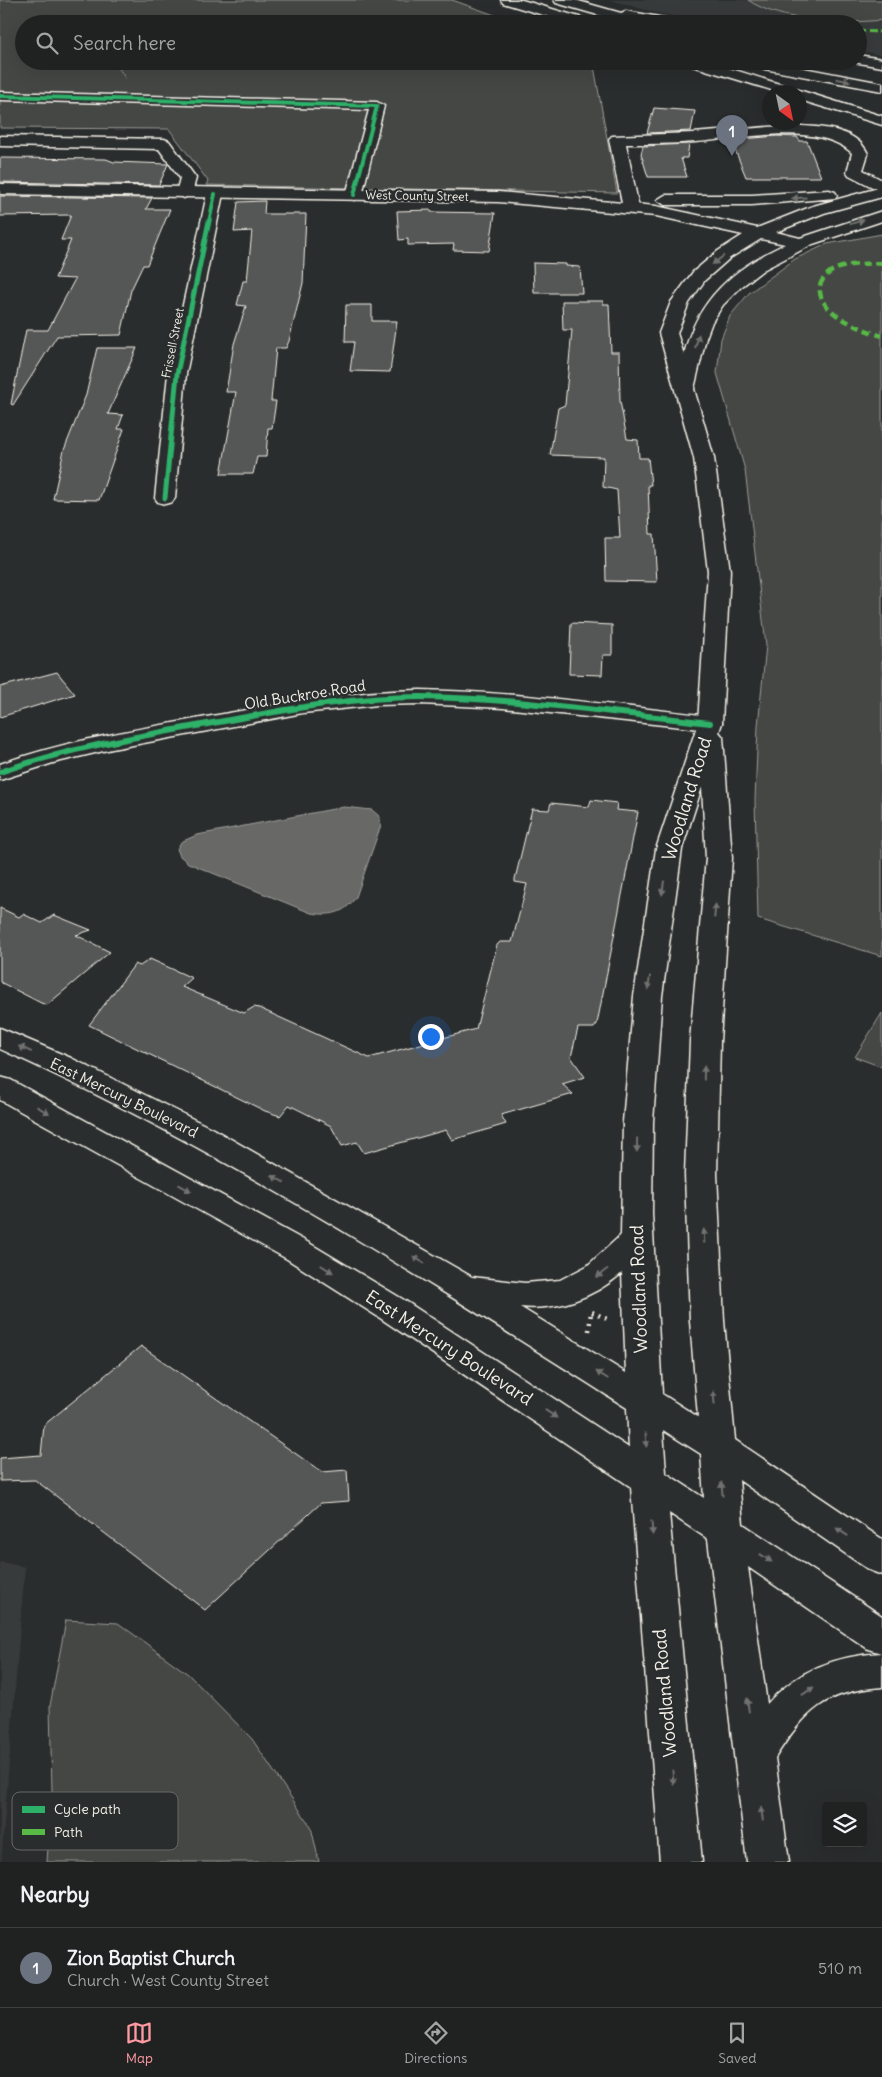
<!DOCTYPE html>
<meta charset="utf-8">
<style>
body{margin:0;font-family:Delius,sans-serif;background:#2d2f2f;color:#f1f3f6}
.controls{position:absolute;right:15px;bottom:15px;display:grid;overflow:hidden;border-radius:5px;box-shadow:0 5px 20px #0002}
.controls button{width:45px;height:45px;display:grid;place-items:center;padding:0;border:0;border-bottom:1px solid #3d3f40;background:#202222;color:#f1f3f6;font:25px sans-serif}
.compass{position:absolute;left:762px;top:85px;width:45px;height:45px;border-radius:50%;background:#202222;box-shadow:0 5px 20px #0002;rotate:147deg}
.you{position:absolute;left:430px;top:1036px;width:18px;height:18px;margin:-12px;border:4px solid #fff;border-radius:50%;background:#1a73e8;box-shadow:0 0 0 8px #1a73e833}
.badge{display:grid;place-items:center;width:32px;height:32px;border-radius:50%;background:#ff9aa2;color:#fff;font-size:16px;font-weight:700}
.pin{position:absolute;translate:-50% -41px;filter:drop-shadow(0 1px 2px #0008)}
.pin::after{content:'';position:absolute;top:26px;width:18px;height:15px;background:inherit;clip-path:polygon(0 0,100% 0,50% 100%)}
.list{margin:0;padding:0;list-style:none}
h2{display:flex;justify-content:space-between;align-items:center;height:65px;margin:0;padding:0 20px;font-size:21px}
h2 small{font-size:16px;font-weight:400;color:#a2a4a5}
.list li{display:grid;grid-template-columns:32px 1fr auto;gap:15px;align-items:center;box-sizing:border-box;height:80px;padding:0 20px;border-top:1px solid #3d3f40}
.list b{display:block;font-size:19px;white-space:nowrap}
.list p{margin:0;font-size:16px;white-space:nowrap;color:#a2a4a5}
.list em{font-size:16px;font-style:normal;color:#a2a4a5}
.icon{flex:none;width:28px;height:28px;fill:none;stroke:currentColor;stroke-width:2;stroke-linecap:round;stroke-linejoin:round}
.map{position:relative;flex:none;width:882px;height:1862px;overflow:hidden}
.search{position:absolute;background:#202222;box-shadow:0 5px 20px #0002;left:15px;right:15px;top:15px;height:55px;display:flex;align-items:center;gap:12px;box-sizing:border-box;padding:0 18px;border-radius:28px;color:#a2a4a5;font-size:19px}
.sheet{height:145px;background:#202222}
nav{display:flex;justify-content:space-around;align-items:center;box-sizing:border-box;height:70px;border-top:1px solid #3d3f40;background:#202222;font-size:14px;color:#a2a4a5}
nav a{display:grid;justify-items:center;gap:2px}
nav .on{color:#ff9aa2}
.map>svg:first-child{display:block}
.built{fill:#373a3a}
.green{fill:#444645;stroke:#9c9c96}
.water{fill:#676866;stroke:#9f9f9a}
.building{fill:#555756;stroke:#f4f1e8}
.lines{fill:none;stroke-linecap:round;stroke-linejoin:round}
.minor-casing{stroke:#f4f1e8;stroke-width:3}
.major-casing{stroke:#f4f1e8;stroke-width:3}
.highway-casing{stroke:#f4f1e8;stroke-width:3}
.path-far1{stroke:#f4f1e8;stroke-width:2;stroke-dasharray:0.5 2;stroke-linecap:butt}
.path{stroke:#f4f1e8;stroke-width:4.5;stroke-dasharray:2 5;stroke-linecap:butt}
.minor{fill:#2a2d2e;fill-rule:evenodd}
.major{fill:#2a2d2e;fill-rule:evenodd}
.highway{fill:#2a2d2e;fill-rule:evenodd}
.quiet-far1{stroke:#58b947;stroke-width:3;stroke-dasharray:7 3;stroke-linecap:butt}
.quiet{stroke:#58b947;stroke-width:4.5;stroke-dasharray:8 4.5;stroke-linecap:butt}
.cycleway-far2-casing{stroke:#2a2d2e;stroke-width:5.5}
.cycleway-far1-casing{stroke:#2a2d2e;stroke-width:7}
.cycleway-casing{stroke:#2a2d2e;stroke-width:9}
.cycleway-far2{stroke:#2db169;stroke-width:4}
.cycleway-far1{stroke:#2db169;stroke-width:5}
.cycleway{stroke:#2db169;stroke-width:6}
.oneway{fill:#71726f}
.labels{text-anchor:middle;stroke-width:4.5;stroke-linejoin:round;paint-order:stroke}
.far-street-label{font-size:12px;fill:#f4f1e8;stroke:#2a2d2e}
.street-label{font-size:15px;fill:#f4f1e8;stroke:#2a2d2e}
.near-street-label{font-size:18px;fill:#f4f1e8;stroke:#2a2d2e}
.key{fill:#2a2d2e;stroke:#676866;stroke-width:1}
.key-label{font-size:14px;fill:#f4f1e8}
</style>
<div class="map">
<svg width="882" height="1862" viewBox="0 0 882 1862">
<rect width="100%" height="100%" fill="#2a2d2e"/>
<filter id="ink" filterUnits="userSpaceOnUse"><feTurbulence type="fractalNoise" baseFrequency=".02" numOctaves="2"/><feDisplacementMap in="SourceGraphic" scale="10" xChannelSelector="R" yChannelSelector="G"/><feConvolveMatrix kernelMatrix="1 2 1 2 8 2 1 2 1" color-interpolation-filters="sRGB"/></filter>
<g filter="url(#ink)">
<path class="built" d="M610,0H882V55L858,51V24H710L653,12Z
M0,1562L25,1567L1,1862H0Z"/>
<path class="green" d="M0,0H452L520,24H24V61H593L617,193L206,185L208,181L169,129L0,128Z
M748,0H882V20C844,24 781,23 748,0Z
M882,234V956L758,919L755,800L758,726L766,645L745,470L717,373L721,339L730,316L749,293L795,259L827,244Z
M882,1013V1067L855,1057Z
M66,1620L118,1623L188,1674L252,1739L311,1827L319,1862H47L52,1790L50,1706Z"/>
<path class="water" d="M344,807L372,810L379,816L381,825L356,897C344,914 331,916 311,913L188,863L180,856L177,849L181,842L197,835Z"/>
<path class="building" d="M654,108L695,111L691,131L647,133Z
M777,136L797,137L800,141H807L821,177H746L731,140Z
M689,144L687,158H681L687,177H648L641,154L643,146Z
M0,158L106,159L114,162L168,164L159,185L0,182Z
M0,196L152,198L146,209H170L147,265H143L131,290L121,335L57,336L13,405L11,404L26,330H48L75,279L55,278L71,240H61L71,215L0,216Z
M265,201L264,214H306L303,283L289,341L286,348H276L271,401H276L272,428H268L266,457H257L253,474H221L236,392H226L234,344L246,306L237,305L243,281H247L252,231L234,232L238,202Z
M431,210V212L495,213L489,251L453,250L454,244L408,245V239L399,240L397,211Z
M533,263L566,264V266L580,267L582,293H534Z
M562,301H603V304H609L611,352H619L620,401L627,439L638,440L639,458H648L651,485H648L650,534H654L657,582L606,581L605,538H620L617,490L603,487L604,457L550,455L558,408L565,405L572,330H563Z
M346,305H372V321H397L390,372L350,371L354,342H345Z
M97,348H137L108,414L123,415L118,429H124L99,500L53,499L64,450L86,395Z
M571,623L612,625V655H603L602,675L569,674Z
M57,672L75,694L0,717V687Z
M591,800L617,803L616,810L638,812L597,1024L594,1028H578L571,1057L585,1077L562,1084L573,1094L501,1115L506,1124L452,1140L446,1130L364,1153L357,1142L342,1146L331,1126L289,1105L280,1116L265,1111L89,1025L135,964L140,966L150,959L192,978L182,987L244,1013L254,1007L259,1008L369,1058L476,1029L497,945L500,942H512L527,884L515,882V879L532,809L549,810L551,803L589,807Z
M0,908L19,917L23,914L42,923L54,915L91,930L76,935L110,952L47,1005L41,1003L0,982Z
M141,1346L322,1472L347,1470L349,1501L321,1503L205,1610L35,1480L0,1481V1458L41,1455L44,1425Z"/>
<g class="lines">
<g class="minor-casing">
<path id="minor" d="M0,92L377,102L384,106L362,195L354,200L346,195L369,110L0,100Z
M781,126C807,126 855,124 868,154L863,170L882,180V192L849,175L847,172L852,153C818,121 739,139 695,142C672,144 649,144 626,144L639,208L631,213L623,208L609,139L612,136L693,133Z
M0,136L164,139L169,141L196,178L192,193L184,198L176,193L180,178L159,149L0,146Z
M215,189L223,194L186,374L175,498L172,502L165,504L158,502L155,498L168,374L207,194Z
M420,690C517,692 613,705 710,716L719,718L722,723L719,728L710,730L503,708L420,704L378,705L303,713L112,749L53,763L0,780V764C65,741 133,730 201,718C274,705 345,691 420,690Z"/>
</g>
<g class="major-casing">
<path id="major" d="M0,184L498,192L656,206L757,228L813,206L882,187V197L824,213L776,232L800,238L882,211V221L813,244L763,270L741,287L723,305L712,322L706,338L694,389L714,458L730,571L722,723L719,732L723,737L732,858L720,1041L717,1174L724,1321L735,1440L882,1539V1575L869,1570L739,1480L743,1524L882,1616V1687C824,1691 805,1711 775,1758L789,1862H747L708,1539L669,1513L702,1862H660L631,1487L380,1318L287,1259L0,1100V1077L11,1080L309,1243L404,1300L629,1448L627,1408C424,1279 220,1148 0,1049V1028L71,1058L215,1130L472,1277L525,1283L560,1280L587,1266L621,1235L623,1122L634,996L656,849L698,723L708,571L694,458L659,333L671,302L693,272L718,251L743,235L656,216L498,202L0,194ZM761,239L785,244C734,268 697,299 684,355L677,333L689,303L705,280L730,258ZM702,787L706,858L690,1041L685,1174L690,1321L698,1417L662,1394L652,1214L653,1122L662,996L682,849ZM622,1273L626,1373L520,1307C558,1311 594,1297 622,1273ZM663,1430L701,1454L704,1498L666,1473ZM748,1567L868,1649L881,1653C835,1656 798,1670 767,1704Z
M829,190L835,192L837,195L835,198L752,205H665L657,200L665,195H752Z"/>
</g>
<g class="highway-casing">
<path id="highway" d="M501,0H522L586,19L588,22L573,24L503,3Z
M554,0H575L621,13L626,11L676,20L683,24H629L556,3Z
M858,55L882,59V67L853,62L858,61Z
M684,61H706L882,116V125L800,100V92H778L686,64Z
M736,61H767L882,83V91L743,65Z"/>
</g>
<path class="path-far1" d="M114,61L126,79"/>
<path class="path" d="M592,1312L607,1319
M589,1331L591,1312"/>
<use href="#minor" class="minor"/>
<use href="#major" class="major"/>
<use href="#highway" class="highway"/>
<path class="quiet-far1" d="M858,31L882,32"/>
<path class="quiet" d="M882,263C866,264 847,263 832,271C827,274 821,280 820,286C816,313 862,329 882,336"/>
<g class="cycleway-far2-casing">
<path id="cycleway-far2" d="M0,96L377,106L354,195
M209,222L215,194"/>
</g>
<g class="cycleway-far1-casing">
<path id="cycleway-far1" d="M165,498L177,374L209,221"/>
</g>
<g class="cycleway-casing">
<path id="cycleway" d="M0,772C66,749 134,737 202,725C275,712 346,697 420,697C517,698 614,713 710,723"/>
</g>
<use href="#cycleway-far2" class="cycleway-far2"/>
<use href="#cycleway-far1" class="cycleway-far1"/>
<use href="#cycleway" class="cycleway"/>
</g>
<defs><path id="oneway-solid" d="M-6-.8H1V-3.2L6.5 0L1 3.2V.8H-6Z" transform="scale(1.25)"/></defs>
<g class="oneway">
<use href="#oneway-solid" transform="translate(843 80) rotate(10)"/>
<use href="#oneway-solid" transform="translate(799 198) rotate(177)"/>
<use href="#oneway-solid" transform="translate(857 222) rotate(-18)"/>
<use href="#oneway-solid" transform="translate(718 260) rotate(143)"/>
<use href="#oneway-solid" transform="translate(697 341) rotate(-75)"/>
<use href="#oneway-solid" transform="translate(663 888) rotate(98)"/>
<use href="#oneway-solid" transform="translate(715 911) rotate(-84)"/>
<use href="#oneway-solid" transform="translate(649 983) rotate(98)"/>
<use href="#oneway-solid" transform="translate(25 1049) rotate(-156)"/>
<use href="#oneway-solid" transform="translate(704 1073) rotate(-89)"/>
<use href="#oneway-solid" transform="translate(43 1110) rotate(29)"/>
<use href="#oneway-solid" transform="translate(637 1145) rotate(91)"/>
<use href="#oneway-solid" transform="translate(278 1179) rotate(-151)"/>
<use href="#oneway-solid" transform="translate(185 1188) rotate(29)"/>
<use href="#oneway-solid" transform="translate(704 1236) rotate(-92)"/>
<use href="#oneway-solid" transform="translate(419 1260) rotate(-148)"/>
<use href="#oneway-solid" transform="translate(327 1269) rotate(32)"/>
<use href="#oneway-solid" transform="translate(602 1273) rotate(143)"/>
<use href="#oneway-solid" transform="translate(602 1375) rotate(-148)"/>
<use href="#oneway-solid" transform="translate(714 1398) rotate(-95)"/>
<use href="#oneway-solid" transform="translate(551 1414) rotate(33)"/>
<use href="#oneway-solid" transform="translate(646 1440) rotate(87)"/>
<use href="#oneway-solid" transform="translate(722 1489) rotate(-95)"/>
<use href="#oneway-solid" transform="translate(652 1528) rotate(86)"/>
<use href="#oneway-solid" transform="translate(842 1532) rotate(-146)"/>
<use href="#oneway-solid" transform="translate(766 1558) rotate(34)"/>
<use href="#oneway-solid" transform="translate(808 1691) rotate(-34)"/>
<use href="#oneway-solid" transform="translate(748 1705) rotate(-97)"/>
<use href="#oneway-solid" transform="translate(673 1777) rotate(85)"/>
<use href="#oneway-solid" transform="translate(762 1814) rotate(-97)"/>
</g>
</g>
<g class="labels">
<g class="far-street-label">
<text transform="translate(417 196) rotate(1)" y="4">West County Street</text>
<text transform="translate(173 343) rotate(-79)" y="4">Frissell Street</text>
</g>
<g class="street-label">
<text transform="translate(305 695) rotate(-9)" y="5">Old Buckroe Road</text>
<text transform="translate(124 1098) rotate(26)" y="5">East Mercury Boulevard</text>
</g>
<g class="near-street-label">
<text transform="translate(687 799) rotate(-73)" y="6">Woodland Road</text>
<text transform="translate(639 1289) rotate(-92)" y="6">Woodland Road</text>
<text transform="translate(449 1348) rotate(33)" y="6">East Mercury Boulevard</text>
<text transform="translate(665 1693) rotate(-95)" y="6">Woodland Road</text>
</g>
</g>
<rect x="12" y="1792" width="166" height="58" rx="8" class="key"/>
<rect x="22" y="1806" width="23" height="7" fill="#2db169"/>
<rect x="22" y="1829" width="23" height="6" fill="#58b947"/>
<g class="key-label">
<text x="54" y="1814">Cycle path</text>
<text x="54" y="1837">Path</text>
</g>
</svg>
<div class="controls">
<button><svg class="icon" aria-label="layers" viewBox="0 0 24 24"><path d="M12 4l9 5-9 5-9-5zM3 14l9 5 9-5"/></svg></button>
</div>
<svg class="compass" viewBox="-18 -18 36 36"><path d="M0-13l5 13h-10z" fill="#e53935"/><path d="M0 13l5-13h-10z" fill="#a2a4a5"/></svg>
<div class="you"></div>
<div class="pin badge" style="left:732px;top:156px;background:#6b7280">1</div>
<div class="search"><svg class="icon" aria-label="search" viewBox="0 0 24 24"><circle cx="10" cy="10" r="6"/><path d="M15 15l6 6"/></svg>Search here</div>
</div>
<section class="sheet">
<h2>Nearby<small></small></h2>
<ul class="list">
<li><span class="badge" style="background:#6b7280">1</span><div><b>Zion Baptist Church</b><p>Church · West County Street</p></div><em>510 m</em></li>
</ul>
</section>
<nav>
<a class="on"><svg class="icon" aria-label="map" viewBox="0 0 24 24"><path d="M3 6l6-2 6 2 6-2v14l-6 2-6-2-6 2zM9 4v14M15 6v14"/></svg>Map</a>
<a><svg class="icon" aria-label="directions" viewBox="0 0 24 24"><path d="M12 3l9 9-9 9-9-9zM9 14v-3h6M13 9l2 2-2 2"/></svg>Directions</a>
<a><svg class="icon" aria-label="saved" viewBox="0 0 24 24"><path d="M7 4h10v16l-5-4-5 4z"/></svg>Saved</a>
</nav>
